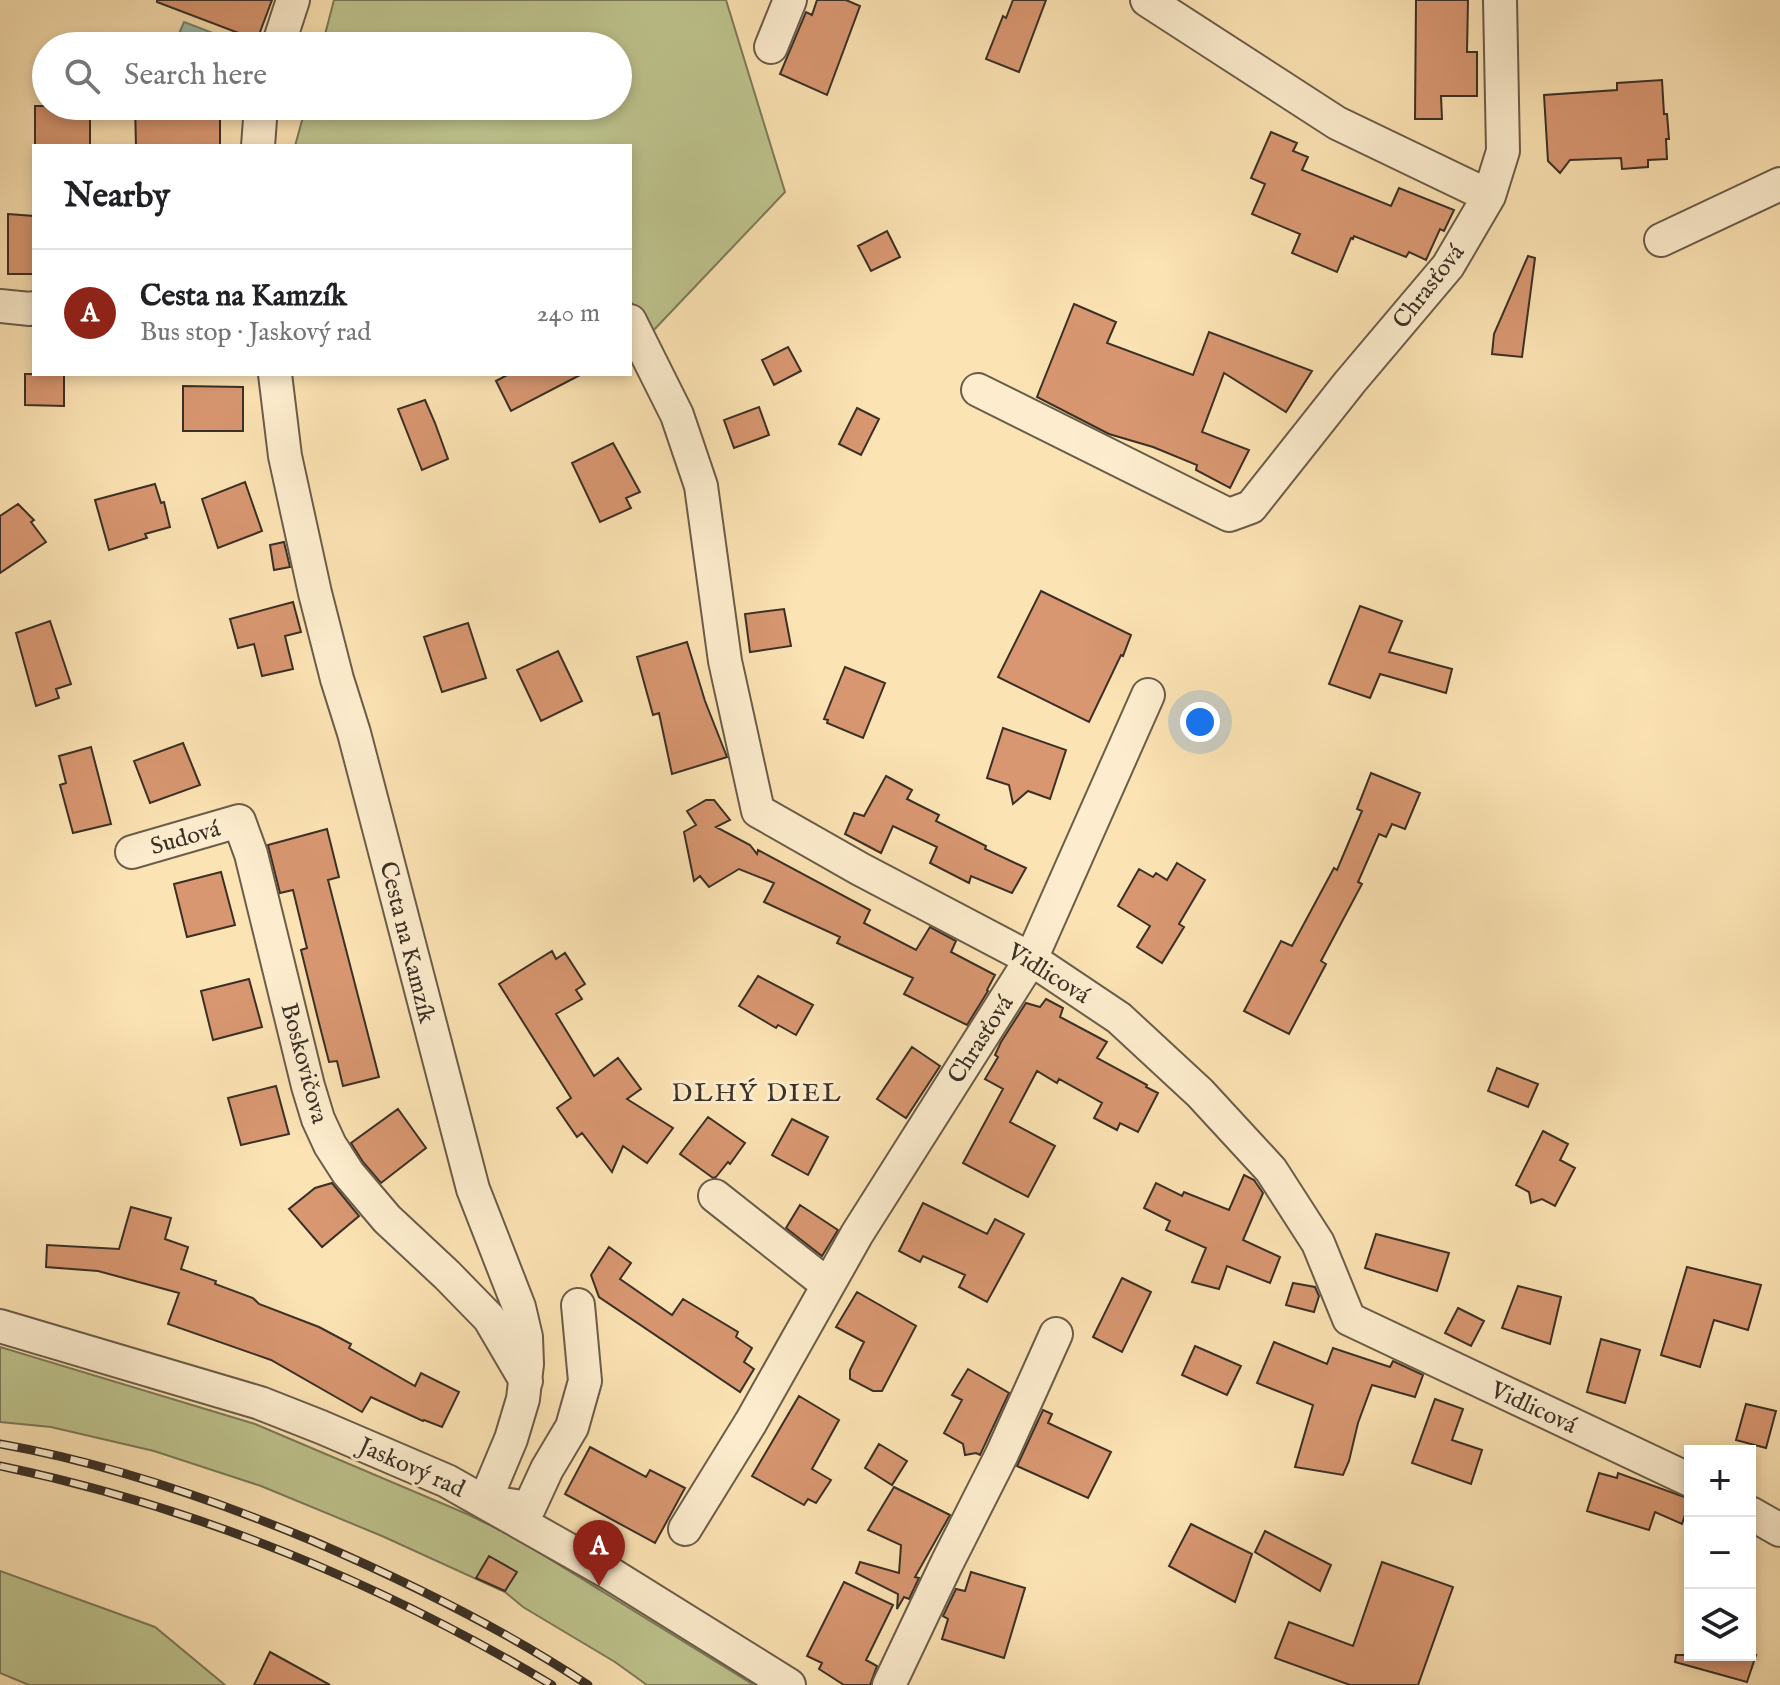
<!DOCTYPE html>
<meta charset="utf-8">
<style>
body{margin:0;font-family:"IM FELL English",serif;background:#f6f6f6;color:#202124}
.controls{position:absolute;right:24px;bottom:24px;display:grid;overflow:hidden;border-radius:0px;box-shadow:0 4px 12px #0003}
.controls button{width:72px;height:72px;display:grid;place-items:center;padding:0;border:0;border-bottom:2px solid #e0e0e0;background:#fff;color:#202124;font:40px sans-serif}
.you{position:absolute;left:1200px;top:722px;width:28px;height:28px;margin:-20px;border:6px solid #fff;border-radius:50%;background:#1a73e8;box-shadow:0 0 0 12px #1a73e833}
.badge{display:grid;place-items:center;width:52px;height:52px;border-radius:50%;background:#8f2418;color:#fff;font-size:26px;font-weight:700}
.pin{position:absolute;translate:-50% -66px;filter:drop-shadow(0 2px 4px #0008)}
.pin::after{content:'';position:absolute;top:42px;width:28px;height:24px;background:inherit;clip-path:polygon(0 0,100% 0,50% 100%)}
.list{margin:0;padding:0;list-style:none}
h2{display:flex;justify-content:space-between;align-items:center;height:104px;margin:0;padding:0 32px;font-size:34px}
h2 small{font-size:26px;font-weight:400;color:#757577}
.list li{display:grid;grid-template-columns:52px 1fr auto;gap:24px;align-items:center;box-sizing:border-box;height:128px;padding:0 32px;border-top:2px solid #e0e0e0}
.list b{display:block;font-size:30px;white-space:nowrap}
.list p{margin:0;font-size:26px;white-space:nowrap;color:#757577}
.list em{font-size:26px;font-style:normal;color:#757577}
.icon{flex:none;width:44px;height:44px;fill:none;stroke:currentColor;stroke-width:2;stroke-linecap:round;stroke-linejoin:round}
.map{position:relative;flex:none;width:1780px;height:1685px;overflow:hidden}
.search{position:absolute;background:#fff;box-shadow:0 4px 12px #0003;left:32px;top:32px;width:600px;height:88px;display:flex;align-items:center;gap:20px;box-sizing:border-box;padding:0 28px;border-radius:44px;color:#757577;font-size:30px}
.panel{position:absolute;background:#fff;box-shadow:0 4px 12px #0003;left:32px;top:144px;width:600px;height:232px;border-radius:0px}
.map>svg:first-child{display:block}
.green{fill:#bec48e;stroke:#7c7a5a;stroke-width:2}
.water{fill:#9fbeab;stroke:#778576;stroke-width:2}
.building{fill:#d89771;stroke:#3a3027;stroke-width:2}
.lines{fill:none;stroke-linecap:round;stroke-linejoin:round}
.minor-casing{stroke:#6a5d4a;stroke-width:36}
.minor{stroke:#fdedce;stroke-width:32}
.rail-casing{stroke:#3a3027;stroke-width:9}
.rail{stroke:#fdedce;stroke-width:6;stroke-dasharray:18;stroke-linecap:butt}
.labels{text-anchor:middle;stroke-width:6;stroke-linejoin:round;paint-order:stroke}
.street-label{font-size:24px;fill:#3a3027;stroke:#fdedce}
.neighbourhood-label{font-size:26px;letter-spacing:2px;fill:#3a3027;stroke:#fdedce}
</style>
<div class="map">
<svg width="1780" height="1685" viewBox="0 0 1780 1685">
<rect width="100%" height="100%" fill="#fce3b3"/>
<filter id="stains"><feTurbulence type="fractalNoise" baseFrequency=".0025" numOctaves="4"/><feColorMatrix values="0 0 0 0 .2 0 0 0 0 .09 0 0 0 0 .02 0 0 0 .5 -.17"/></filter>
<radialGradient id="worn" r=".72"><stop offset=".6" stop-color="#630" stop-opacity="0"/><stop offset="1" stop-color="#630" stop-opacity=".3"/></radialGradient>
<path class="green" d="M334,0H726L785,192L650,334L630,300V146H295L306,106H618V46H322Z
M0,1347L255,1424L467,1514L514,1537L754,1685H647L615,1662L523,1607L505,1592L382,1536L261,1486L154,1451L51,1427L0,1422Z
M0,1571L155,1627L225,1685H29L0,1673Z"/>
<path class="water" d="M184,22L213,33L208,46L178,36Z"/>
<path class="building" d="M157,0H272L257,40L157,2Z
M817,0H846L860,6L827,95L780,74L806,12L812,15Z
M1013,0H1046L1019,72L986,59L1003,16L1006,18Z
M1416,0H1468L1467,52H1477V96H1441L1442,119H1415Z
M1662,80L1664,114H1667L1669,139H1666L1667,159L1648,160V167L1622,169L1621,158L1570,160L1560,173L1548,161L1544,95L1617,90V83Z
M35,106H90V146H35Z
M135,106H220V146H136Z
M1271,132L1297,143L1293,151L1308,157L1302,170L1391,206L1399,188L1454,210L1444,231L1440,229L1426,260L1409,252L1406,257L1354,236L1353,239L1351,238L1337,272L1292,253L1300,234L1252,214L1265,184L1251,178Z
M8,214L34,216V274H8Z
M887,231L900,257L871,271L858,246Z
M1528,256L1535,258L1522,357L1492,354L1494,334Z
M1074,304L1116,322L1107,343L1193,375L1209,332L1312,371L1286,412L1224,373L1202,432L1249,450L1230,488L1196,470L1197,465L1153,447L1109,434L1037,397Z
M788,347L801,371L774,385L762,360Z
M25,374H64V406L25,405Z
M509,374H582L511,411L496,381Z
M183,386L243,387V431H183Z
M425,400L435,423L448,459L422,470L398,409Z
M759,407L769,435L734,448L724,420Z
M857,408L879,419L861,455L839,444Z
M613,443L640,492L626,498L631,508L600,522L572,463Z
M245,482L262,531L218,548L202,499Z
M155,484L161,503L164,502L170,527L145,534L147,538L109,550L95,500Z
M18,504L34,520L31,522L46,542L0,573V516Z
M284,542L290,567L274,570L270,545Z
M1041,591L1131,635L1123,656L1121,655L1089,722L998,677Z
M293,602L301,632L285,636L293,669L262,676L254,644L238,648L230,619Z
M1360,606L1402,621L1389,652L1452,669L1446,693L1380,674L1370,698L1329,684Z
M784,609L791,646L750,652L745,614Z
M50,621L71,684L56,689L59,698L36,706L16,633Z
M468,623L486,678L442,692L424,637Z
M687,642L705,701L727,757L672,774L659,713L653,715L637,657Z
M558,651L582,701L541,721L517,670Z
M845,667L885,683L863,738L827,723L828,720L824,719Z
M1003,728L1066,750L1050,799L1028,791L1013,804L1009,785L987,778Z
M183,743L200,785L150,803L134,761Z
M91,747L111,824L73,833L60,785L66,783L59,756Z
M1371,773L1420,793L1405,829L1392,824L1386,837L1379,834L1358,882L1362,884L1321,961L1326,964L1289,1034L1244,1011L1281,941L1292,946L1334,868L1337,870L1362,811L1357,809Z
M886,776L912,790L907,799L939,815L936,821L986,846L985,849L1026,868L1012,893L971,876L969,883L930,863L937,847L893,826L881,853L845,834L854,813L864,816Z
M706,800H714L730,820L716,827L750,845L757,854L758,850L870,910L864,923L916,950L930,927L956,941L951,952L995,975L987,990L988,991L967,1025L904,994L913,978L837,943L840,937L764,902L774,883L739,869L709,887L700,876L694,881L684,832L696,825L687,811Z
M327,829L339,877L328,880L379,1077L343,1086L337,1061L329,1062L318,1019L301,950L307,948L293,890L280,893L268,845Z
M1177,863L1205,880L1179,924L1184,927L1162,963L1137,947L1150,926L1118,906L1139,869L1153,877L1156,873L1167,880Z
M221,872L235,925L187,937L174,884Z
M552,951L556,959L565,953L585,984L576,990L582,999L556,1014L594,1076L618,1058L641,1089L627,1099L673,1128L647,1163L623,1146L612,1172L582,1133L577,1137L557,1108L571,1098L499,984Z
M758,976L813,1005L796,1035L778,1025L776,1028L739,1006Z
M249,979L262,1027L213,1040L201,991Z
M1046,999L1063,1008L1060,1017L1107,1042L1097,1058L1147,1085L1146,1087L1158,1093L1138,1132L1120,1123L1117,1130L1094,1118L1102,1103L1059,1079L1057,1083L1037,1071L1010,1122L1055,1146L1028,1197L963,1163L1003,1089L985,1079L998,1057L995,1055L1001,1042L1026,1003L1040,1007Z
M912,1047L940,1066L906,1118L877,1099Z
M1497,1068L1538,1084L1528,1107L1488,1091Z
M276,1086L289,1134L241,1145L228,1098Z
M398,1109L426,1148L381,1183L363,1162L351,1143Z
M708,1117L745,1143L730,1164L728,1162L716,1177L713,1178L680,1154Z
M792,1119L828,1137L808,1175L772,1155Z
M1543,1131L1568,1144L1560,1160L1575,1168L1555,1206L1542,1199L1531,1203L1529,1192L1516,1185Z
M1244,1175L1254,1180L1263,1193L1243,1240L1280,1257L1270,1283L1227,1266L1219,1289L1192,1282L1206,1248L1166,1230L1170,1221L1144,1208L1156,1183L1182,1196L1184,1192L1229,1210Z
M332,1183L359,1216L322,1247L289,1209L315,1188Z
M923,1203L987,1234L995,1219L1024,1234L987,1302L959,1287L965,1275L923,1256L920,1262L899,1251Z
M800,1205L838,1230L822,1256L786,1228Z
M131,1207L171,1218L165,1239L188,1247L181,1269L216,1281L215,1284L253,1298L259,1304L319,1327L351,1344L349,1348L415,1386L421,1373L459,1392L442,1427L424,1420L423,1421L371,1397L362,1412L271,1360L168,1324L179,1293L98,1271L46,1267L47,1245L119,1249Z
M1376,1234L1449,1253L1437,1291L1365,1268Z
M609,1247L631,1263L620,1279L672,1315L683,1299L738,1332L736,1337L752,1348L744,1362L754,1369L740,1392L599,1297L591,1275Z
M1687,1267L1761,1285L1748,1330L1714,1320L1700,1367L1661,1355Z
M1122,1278L1151,1292L1122,1352L1093,1337Z
M1293,1283L1315,1287L1319,1296L1314,1312L1286,1305Z
M1518,1286L1561,1297L1550,1344L1502,1328Z
M857,1292L916,1326L882,1391H873L850,1379V1370L864,1342L836,1327Z
M1458,1308L1484,1321L1471,1346L1445,1333Z
M1601,1339L1640,1350L1625,1403L1587,1392Z
M1274,1342L1327,1364L1333,1348L1390,1367L1393,1361L1423,1375L1415,1397L1372,1385L1358,1423L1349,1461L1343,1475L1295,1467L1313,1405L1257,1383Z
M1195,1346L1241,1366L1227,1395L1182,1375Z
M968,1369L1009,1393L980,1455L976,1453L965,1455L963,1444L944,1433L962,1400L952,1395Z
M799,1396L839,1420L812,1469L831,1480L816,1503L808,1499L804,1505L752,1476Z
M1435,1399L1463,1409L1452,1440L1482,1450L1471,1484L1412,1463Z
M1746,1404L1776,1411L1766,1448L1736,1440Z
M1043,1410L1052,1414L1048,1423L1111,1452L1088,1498L1017,1466Z
M879,1444L907,1461L892,1485L865,1468Z
M590,1447L646,1477L650,1470L685,1488L655,1543L565,1494Z
M1599,1473L1617,1478L1618,1473L1690,1499L1682,1524L1655,1512L1649,1530L1587,1511Z
M894,1487L950,1515L915,1577L919,1578L909,1599L904,1597L897,1609L898,1594L856,1573L860,1562L899,1573L901,1545L868,1530Z
M1191,1524L1252,1554L1235,1602L1169,1566Z
M1265,1531L1331,1565L1320,1591L1255,1552Z
M489,1556L517,1572L505,1591L476,1578Z
M1382,1562L1453,1587L1418,1685H1350L1275,1658L1289,1622L1353,1646Z
M971,1572L1025,1588L1004,1658L942,1639L948,1619L943,1616L956,1589L965,1591Z
M844,1582L893,1605L866,1660L877,1666L870,1685H844L819,1669L822,1663L807,1656Z
M270,1652L330,1685H254Z
M1676,1655H1756L1747,1682L1675,1662Z"/>
<g class="lines">
<g class="minor-casing">
<path id="minor" d="M1147,0L1337,123L1489,196
M278,46L293,0
M771,47L790,0
M258,146L261,106
M1661,240L1780,184
M0,306L30,309L34,308
M630,321L677,415L701,486L725,661L758,811L860,869L1031,959L1119,1018L1200,1093L1271,1170L1318,1243L1349,1319L1690,1480
M275,374L285,456L315,593L337,679L354,733L381,836L473,1189L519,1307L526,1337L527,1364L523,1399L511,1439L485,1501
M978,390L1229,515L1251,507L1350,382L1448,266L1489,196L1503,151L1500,0
M132,852L239,821L251,854L308,1086L318,1119L330,1145L348,1173L387,1219L447,1275L489,1318L526,1381
M715,1196L828,1285
M0,1326L260,1403L321,1427L447,1481L606,1571L789,1685
M496,1503L529,1508L547,1469L572,1427L585,1381L578,1305
M1750,1513L1780,1530
M685,1529L751,1422L857,1234L1031,959L1148,695
M889,1685L947,1563L1002,1454L1056,1334"/>
</g>
<use href="#minor" class="minor"/>
<g class="rail-casing">
<path id="rail" d="M0,1444C108,1463 212,1499 313,1541C408,1582 502,1628 588,1685
M0,1466C197,1507 379,1582 552,1685"/>
</g>
<use href="#rail" class="rail"/>
</g>
<g class="labels">
<g class="street-label">
<text transform="translate(1428 286) rotate(-52)" y="8">Chrasťová</text>
<text transform="translate(185 837) rotate(-16)" y="8">Sudová</text>
<text transform="translate(408 942) rotate(76)" y="8">Cesta na Kamzík</text>
<text transform="translate(1049 973) rotate(32)" y="8">Vidlicová</text>
<text transform="translate(980 1039) rotate(-57)" y="8">Chrasťová</text>
<text transform="translate(305 1063) rotate(75)" y="8">Boskovičova</text>
<text transform="translate(1534 1407) rotate(25)" y="8">Vidlicová</text>
<text transform="translate(412 1467) rotate(24)" y="8">Jaskový rad</text>
</g>
<g class="neighbourhood-label">
<text x="757" y="1101">DLHÝ DIEL</text>
</g>
</g>
<rect width="100%" height="100%" filter="url(#stains)"/>
<rect width="100%" height="100%" fill="url(#worn)"/>
</svg>
<div class="controls">
<button>+</button>
<button>−</button>
<button><svg class="icon" aria-label="layers" viewBox="0 0 24 24"><path d="M12 4l9 5-9 5-9-5zM3 14l9 5 9-5"/></svg></button>
</div>
<div class="you"></div>
<div class="pin badge" style="left:599px;top:1586px">A</div>
<div class="search"><svg class="icon" aria-label="search" viewBox="0 0 24 24"><circle cx="10" cy="10" r="6"/><path d="M15 15l6 6"/></svg>Search here</div>
<section class="panel">
<h2>Nearby<small></small></h2>
<ul class="list">
<li><span class="badge">A</span><div><b>Cesta na Kamzík</b><p>Bus stop · Jaskový rad</p></div><em>240 m</em></li>
</ul>
</section>
</div>
